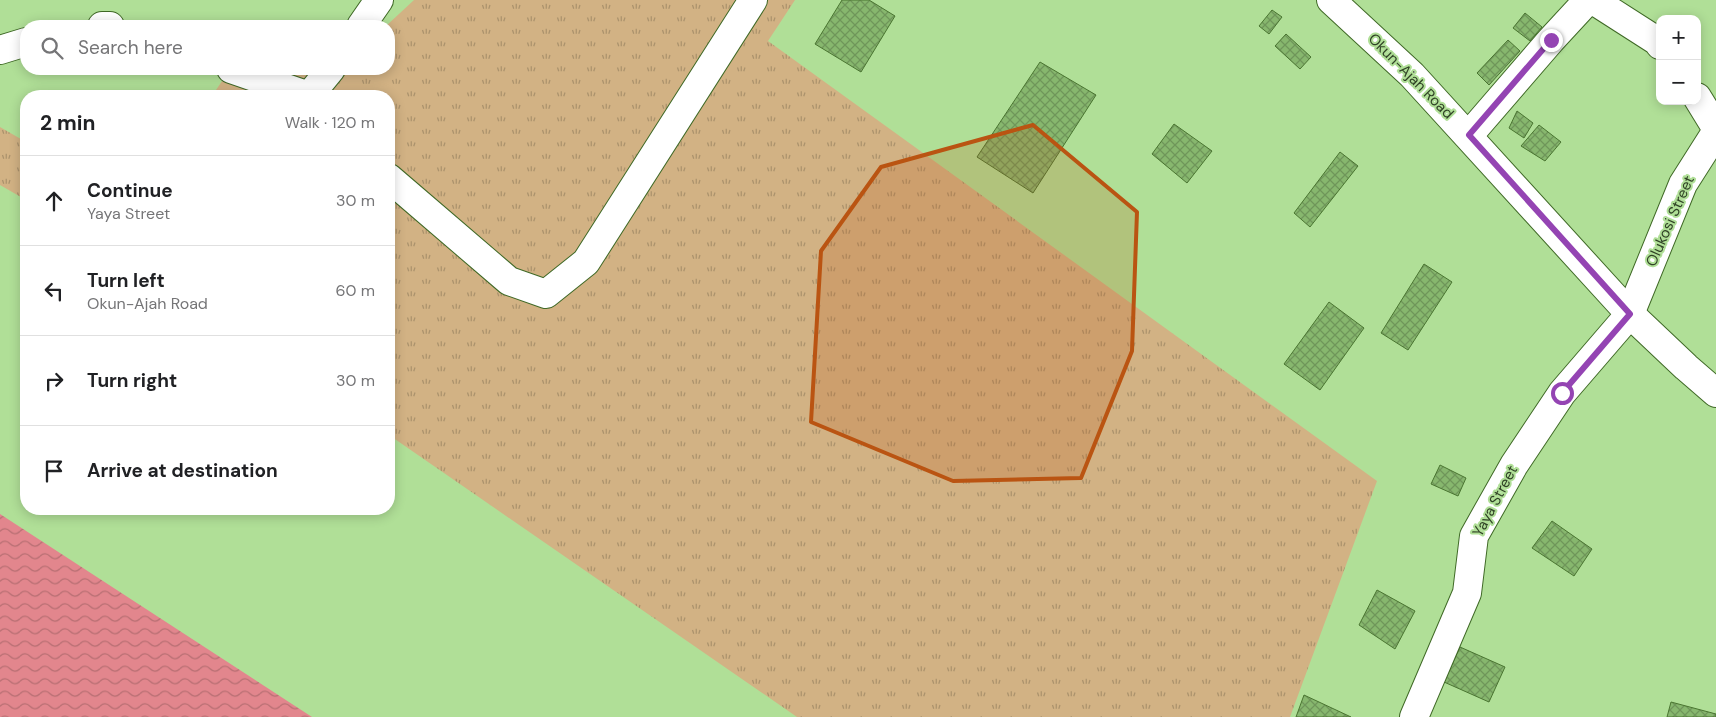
<!DOCTYPE html>
<meta charset="utf-8">
<style>
body{margin:0;font-family:"DM Sans",sans-serif;background:#f6f6f6;color:#202124}
.controls{position:absolute;right:15px;top:15px;display:grid;overflow:hidden;border-radius:10px;box-shadow:0 2px 12px #0003}
.controls button{width:45px;height:45px;display:grid;place-items:center;padding:0;border:0;border-bottom:1px solid #e0e0e0;background:#fff;color:#202124;font:25px sans-serif}
.stop{position:absolute;width:15px;height:15px;margin:-11px;border:4px solid #9444b3;border-radius:50%;background:#fff}
.stop.end{background:#9444b3;border-color:#fff;box-shadow:0 1px 5px #0008}
.list{margin:0;padding:0;list-style:none}
h2{display:flex;justify-content:space-between;align-items:center;height:65px;margin:0;padding:0 20px;font-size:21px}
h2 small{font-size:16px;font-weight:400;color:#757577}
.list li{display:grid;grid-template-columns:32px 1fr auto;gap:15px;align-items:center;box-sizing:border-box;height:90px;padding:0 20px;border-top:1px solid #e0e0e0}
.list b{display:block;font-size:19px;white-space:nowrap}
.list p{margin:0;font-size:16px;white-space:nowrap;color:#757577}
.list em{font-size:16px;font-style:normal;color:#757577}
.icon{flex:none;width:28px;height:28px;fill:none;stroke:currentColor;stroke-width:2;stroke-linecap:round;stroke-linejoin:round}
.map{position:relative;flex:none;width:1716px;height:717px;overflow:hidden}
.search{position:absolute;background:#fff;box-shadow:0 2px 12px #0003;left:20px;top:20px;width:375px;height:55px;display:flex;align-items:center;gap:12px;box-sizing:border-box;padding:0 18px;border-radius:20px;color:#757577;font-size:19px}
.panel{position:absolute;background:#fff;box-shadow:0 2px 12px #0003;left:20px;top:90px;width:375px;height:425px;border-radius:20px}
.map>svg:first-child{display:block}
.grass{fill:url(#grass-tufts)}
.water{fill:url(#water-waves)}
.building{fill:url(#building-cross-hatch);stroke:#4a7531}
.lines{fill:none;stroke-linecap:round;stroke-linejoin:round}
.minor-casing{stroke:#3f6926;stroke-width:30}
.tertiary-casing{stroke:#3f6926;stroke-width:30}
.minor{stroke:#fff;stroke-width:28}
.tertiary{stroke:#fff;stroke-width:28}
.route{stroke:#9444b3;stroke-width:6}
.marked{fill:#ba5412;fill-opacity:0.2;stroke:#ba5412;stroke-width:4;stroke-linejoin:round}
.labels{text-anchor:middle;stroke-width:4;stroke-linejoin:round;paint-order:stroke}
.street-label{font-size:15px;fill:#304326;stroke:#b0df97}
</style>
<div class="map">
<svg width="1716" height="717" viewBox="0 0 1716 717">
<defs>
<pattern id="grass-tufts" width="24" height="20" patternUnits="userSpaceOnUse" patternTransform="scale(1.25)"><rect width="24" height="20" fill="#d2b284"/><path d="M3 7l-1-3M5 7V3M7 7l1-3M15 17l-1-3M17 17v-4M19 17l1-3" fill="none" stroke="#ab926c"/></pattern>
<pattern id="water-waves" width="16" height="10" patternUnits="userSpaceOnUse" patternTransform="scale(1.25)"><rect width="16" height="10" fill="#e2868d"/><path d="M0 5q4-4 8 0t8 0" fill="none" stroke="#b86f73"/></pattern>
<pattern id="building-cross-hatch" width="8" height="8" patternUnits="userSpaceOnUse" patternTransform="scale(1.25)"><rect width="8" height="8" fill="#87b76e"/><path d="M0 0l8 8M0 8l8-8" fill="none" stroke="#6f965a"/></pattern>
</defs>
<rect width="100%" height="100%" fill="#b0df97"/>
<path class="grass" d="M414,0H795L768,41L1377,481L1290,717H797L389,435V96H212L230,69H389V26H386Z
M0,127L26,142V200L0,185Z"/>
<path class="water" d="M0,514L312,717H0Z"/>
<path class="building" d="M842,0H869L895,16L861,72L815,44Z
M1272,10L1282,17L1269,34L1259,26Z
M1525,13L1542,27L1530,41L1513,28Z
M1286,34L1311,57L1300,69L1275,46Z
M1508,40L1520,51L1489,85L1477,73Z
M1040,62L1096,95L1033,193L977,157Z
M1517,111L1533,123L1524,138L1509,128Z
M1174,124L1212,151L1187,183L1152,154Z
M1539,125L1561,142L1545,161L1521,146Z
M1340,152L1358,166L1310,227L1294,213Z
M1424,264L1452,282L1408,350L1381,333Z
M1329,302L1364,328L1320,390L1284,364Z
M1440,465L1466,478L1458,496L1431,484Z
M1552,521L1592,549L1574,576L1532,548Z
M1377,590L1415,611L1395,649L1359,625Z
M1460,647L1505,667L1489,702L1444,682Z
M1304,695L1351,717H1296Z
M1671,702L1716,714V717H1667Z"/>
<g class="lines">
<g class="minor-casing">
<path id="minor" d="M1593,0L1657,41L1660,45
M102,26H110
M361,26L379,0
M0,50L26,42
M231,69L309,96
M309,96L331,69
M1697,97L1716,128
M1469,135L1551,40L1588,0
M389,178L509,281L546,294L586,262L753,0
M1414,717L1467,593L1474,536L1514,465L1562,393L1630,314L1683,184L1716,132"/>
</g>
<g class="tertiary-casing">
<path id="tertiary" d="M1331,0L1412,75L1630,314L1686,367L1716,393"/>
</g>
<use href="#minor" class="minor"/>
<use href="#tertiary" class="tertiary"/>
</g>
<g class="lines">
<path class="route" d="M1551,40L1469,135L1630,314L1562,393"/>
</g>
<path class="marked" d="M1033,125L1137,212L1132,351L1081,478L953,481L811,422L821,251L881,167Z"/>
<g class="labels">
<g class="street-label">
<text transform="translate(1411 76) rotate(45)" y="5">Okun-Ajah Road</text>
<text transform="translate(1670 221) rotate(-66)" y="5">Olukosi Street</text>
<text transform="translate(1495 501) rotate(-62)" y="5">Yaya Street</text>
</g>
</g>
</svg>
<div class="controls">
<button>+</button>
<button>−</button>
</div>
<div class="stop" style="left:1562px;top:393px"></div>
<div class="stop end" style="left:1551px;top:40px"></div>
<div class="search"><svg class="icon" aria-label="search" viewBox="0 0 24 24"><circle cx="10" cy="10" r="6"/><path d="M15 15l6 6"/></svg>Search here</div>
<section class="panel">
<h2>2 min<small>Walk · 120 m</small></h2>
<ul class="list">
<li><svg class="icon" aria-label="ahead" viewBox="0 0 24 24"><path d="M12 20V5M6 11l6-6 6 6"/></svg><div><b>Continue</b><p>Yaya Street</p></div><em>30 m</em></li>
<li><svg class="icon" aria-label="left" viewBox="0 0 24 24"><path d="M17 20v-9H6M10 6l-5 5 5 5"/></svg><div><b>Turn left</b><p>Okun-Ajah Road</p></div><em>60 m</em></li>
<li><svg class="icon" aria-label="right" viewBox="0 0 24 24"><path d="M7 20v-9h11M14 6l5 5-5 5"/></svg><div><b>Turn right</b></div><em>30 m</em></li>
<li><svg class="icon" aria-label="arrive" viewBox="0 0 24 24"><path d="M6 21V4h12l-3 4 3 4H6"/></svg><div><b>Arrive at destination</b></div></li>
</ul>
</section>
</div>
